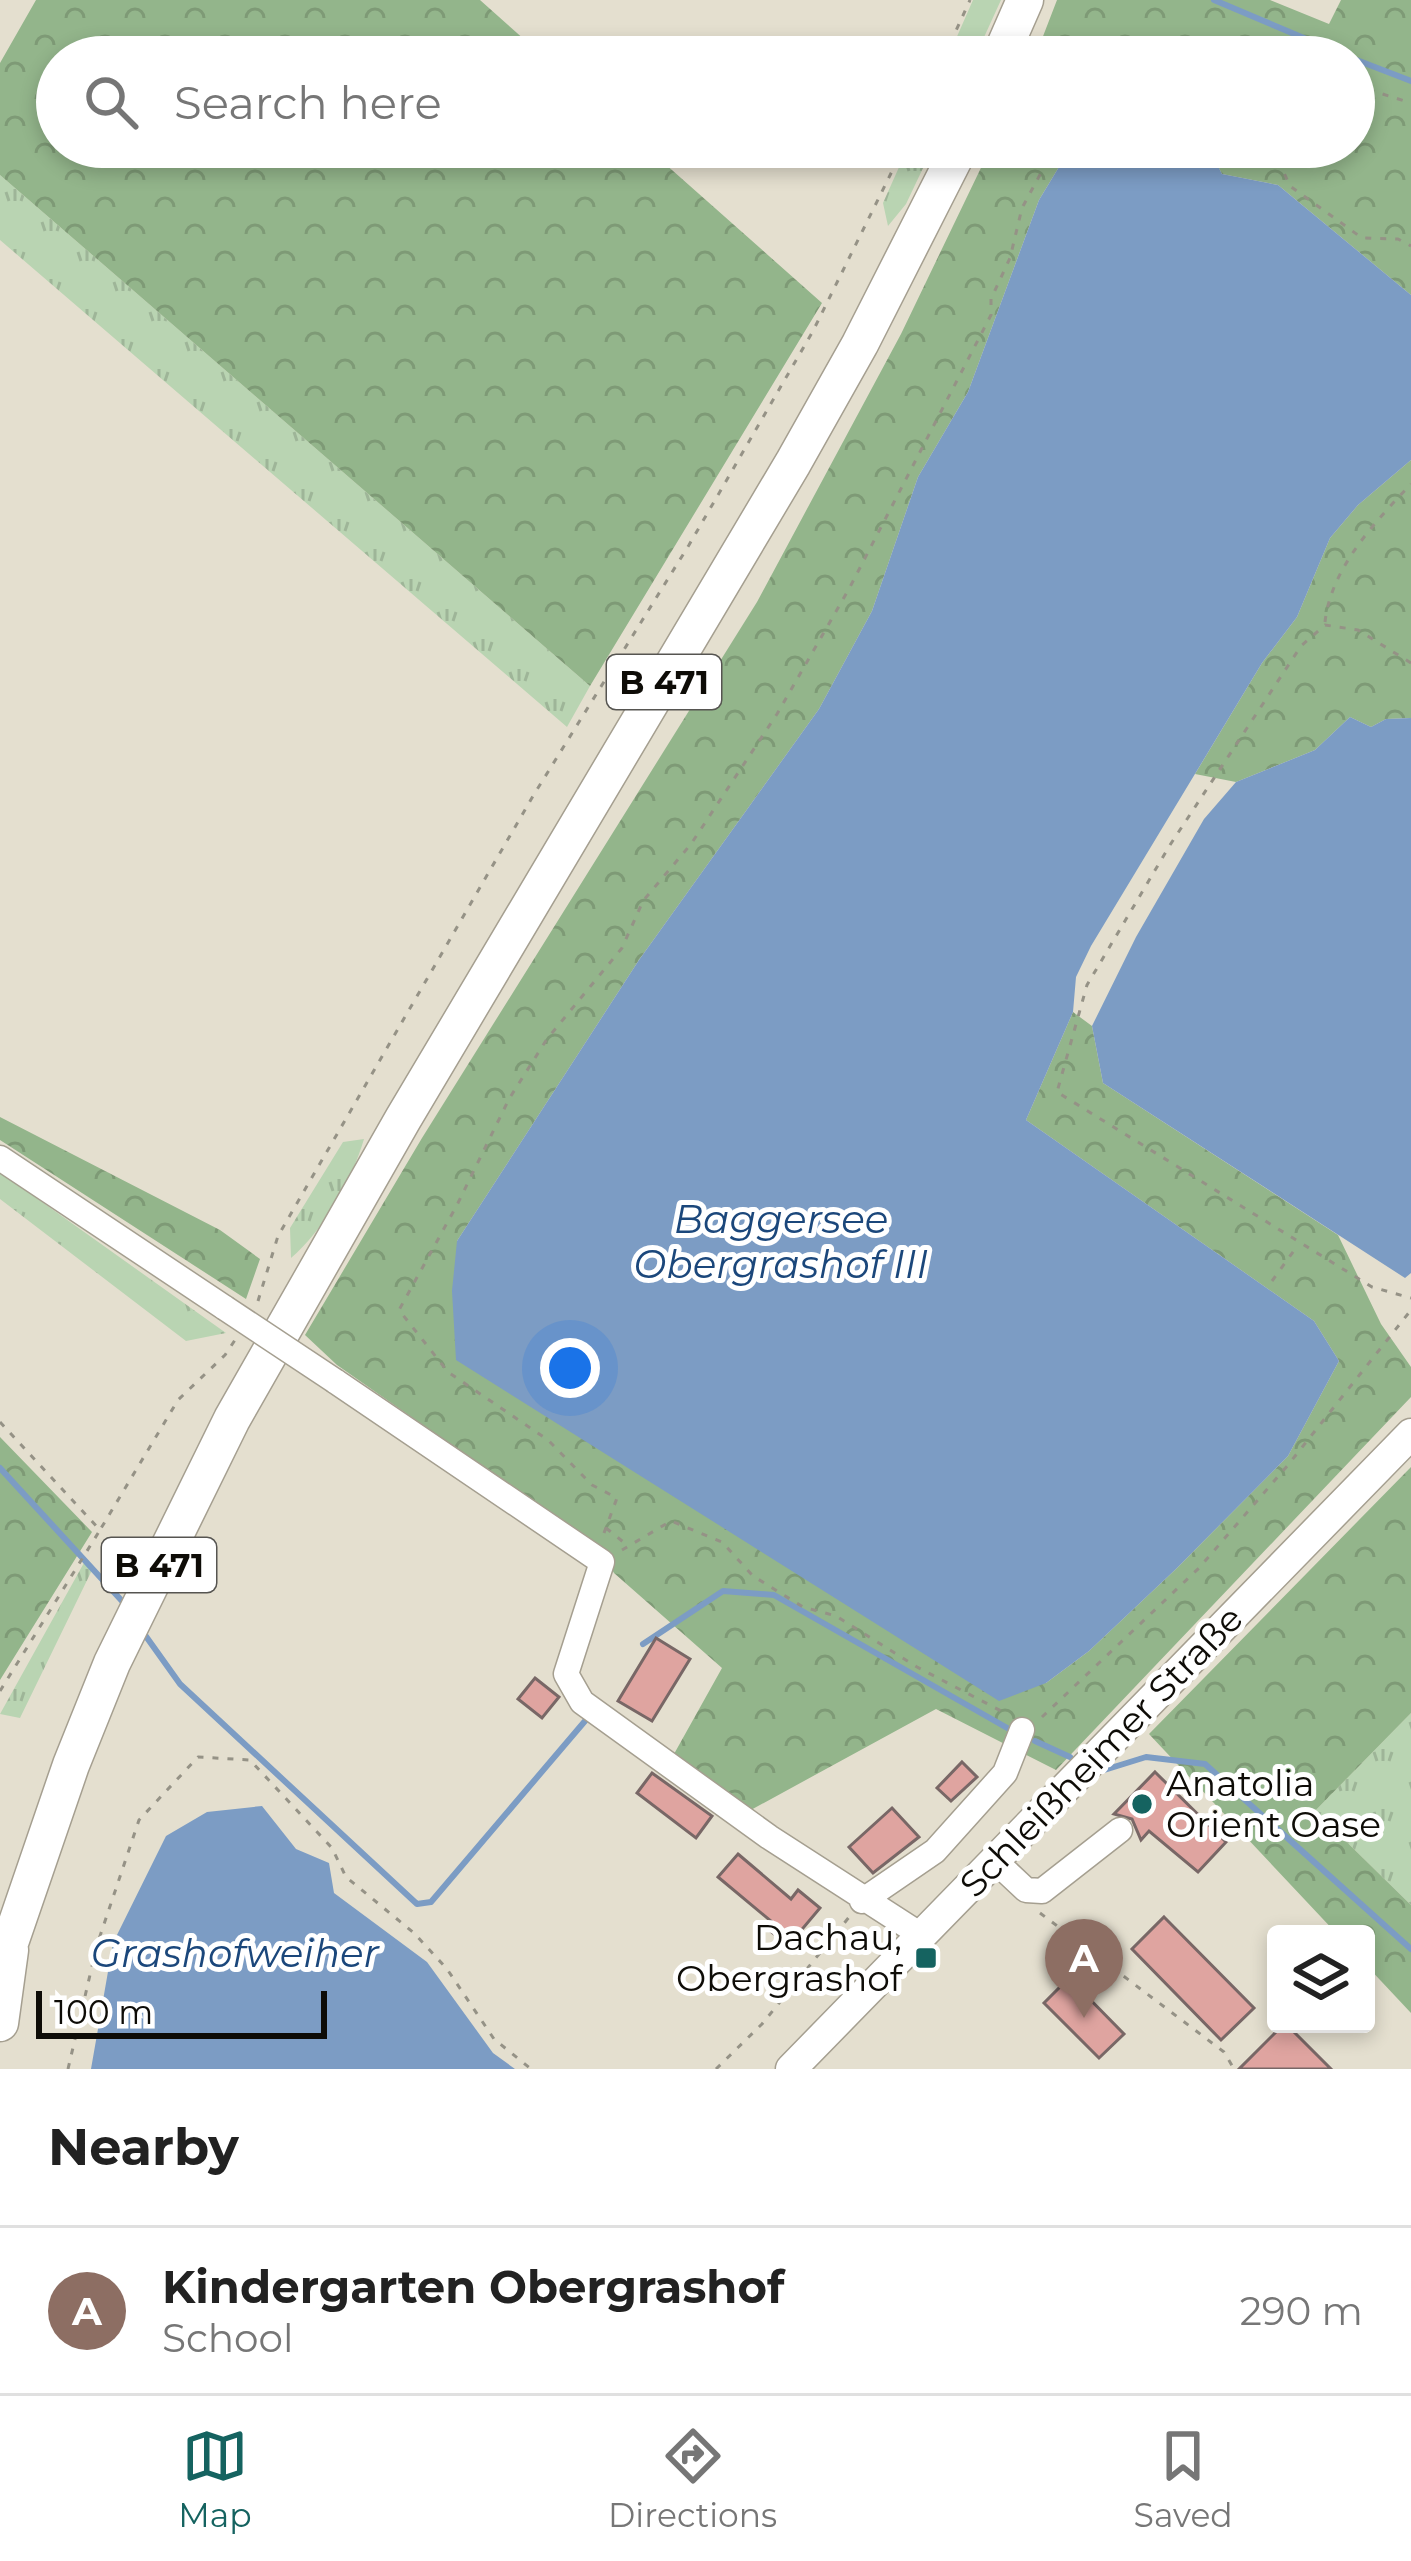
<!DOCTYPE html>
<meta charset="utf-8">
<style>
body{margin:0;font-family:Montserrat,sans-serif;background:#f6f6f6;color:#222}
.controls{position:absolute;right:36px;bottom:36px;display:grid;overflow:hidden;border-radius:12px;box-shadow:0 6px 18px #0003}
.controls button{width:108px;height:108px;display:grid;place-items:center;padding:0;border:0;border-bottom:3px solid #e0e0e0;background:#fff;color:#222;font:60px sans-serif}
.scale{position:absolute;left:36px;bottom:30px;width:291px;box-sizing:border-box;padding-left:12px;border:6px solid #0e0c07;border-top:0;font-size:33px;line-height:42px;white-space:nowrap;color:#0e0c07;-webkit-text-stroke:9px #fff;paint-order:stroke}
.you{position:absolute;left:570px;top:1368px;width:42px;height:42px;margin:-30px;border:9px solid #fff;border-radius:50%;background:#1a73e8;box-shadow:0 0 0 18px #1a73e833}
.badge{display:grid;place-items:center;width:78px;height:78px;border-radius:50%;background:#156360;color:#fff;font-size:39px;font-weight:700}
.pin{position:absolute;translate:-50% -99px;filter:drop-shadow(0 3px 6px #0008)}
.pin::after{content:'';position:absolute;top:63px;width:42px;height:36px;background:inherit;clip-path:polygon(0 0,100% 0,50% 100%)}
.list{margin:0;padding:0;list-style:none}
h2{display:flex;justify-content:space-between;align-items:center;height:156px;margin:0;padding:0 48px;font-size:51px}
h2 small{font-size:39px;font-weight:400;color:#767676}
.list li{display:grid;grid-template-columns:78px 1fr auto;gap:36px;align-items:center;box-sizing:border-box;height:168px;padding:0 48px;border-top:3px solid #e0e0e0}
.list b{display:block;font-size:45px;white-space:nowrap}
.list p{margin:0;font-size:39px;white-space:nowrap;color:#767676}
.list em{font-size:39px;font-style:normal;color:#767676}
.icon{flex:none;width:66px;height:66px;fill:none;stroke:currentColor;stroke-width:2;stroke-linecap:round;stroke-linejoin:round}
.map{position:relative;flex:none;width:1411px;height:2069px;overflow:hidden}
.search{position:absolute;background:#fff;box-shadow:0 6px 18px #0003;left:36px;right:36px;top:36px;height:132px;display:flex;align-items:center;gap:30px;box-sizing:border-box;padding:0 42px;border-radius:66px;color:#767676;font-size:45px}
.sheet{height:324px;background:#fff}
nav{display:flex;justify-content:space-around;align-items:center;box-sizing:border-box;height:168px;border-top:3px solid #e0e0e0;background:#fff;font-size:33px;color:#767676}
nav a{display:grid;justify-items:center;gap:6px}
nav .on{color:#156360}
.map>svg:first-child{display:block}
.grass{fill:url(#grass-tufts)}
.forest{fill:url(#forest-crowns)}
.water{fill:#7c9cc4}
.lines{fill:none;stroke-linecap:round;stroke-linejoin:round}
.stream{stroke:#7c9cc4;stroke-width:6}
.building{fill:#dfa4a0;stroke:#786766;stroke-width:3}
.minor-casing{stroke:#a59f90;stroke-width:27}
.major-casing{stroke:#a59f90;stroke-width:33}
.highway-casing{stroke:#a59f90;stroke-width:39}
.path{stroke:#959286;stroke-width:3;stroke-dasharray:6 9;stroke-linecap:butt}
.minor{stroke:#fff;stroke-width:24}
.major{stroke:#fff;stroke-width:30}
.highway{stroke:#fff;stroke-width:36}
.minor-bridge-casing{stroke:#a59f90;stroke-width:27;stroke-linecap:butt}
.minor-bridge{stroke:#fff;stroke-width:24}
.poi-dot{fill:#156360;stroke:#fff;stroke-width:4.5}
.labels{text-anchor:middle;stroke-width:10;stroke-linejoin:round;paint-order:stroke}
.shield{fill:#fff;stroke:#565551;stroke-width:3}
.shield-label{font-size:33px;font-weight:bold;fill:#0e0c07}
.street-label{font-size:36px;fill:#0e0c07;stroke:#fff}
.poi-label{font-size:36px;fill:#0e0c07;stroke:#fff;text-anchor:start}
.water-label{font-size:39px;font-style:italic;fill:#1b477b;stroke:#fff}
</style>
<div class="map">
<svg width="1411" height="2069" viewBox="0 0 1411 2069">
<defs>
<pattern id="grass-tufts" width="24" height="20" patternUnits="userSpaceOnUse" patternTransform="scale(3)"><rect width="24" height="20" fill="#b9d4b2"/><path d="M3 7l-1-3M5 7V3M7 7l1-3M15 17l-1-3M17 17v-4M19 17l1-3" fill="none" stroke="#9eb598"/></pattern>
<pattern id="forest-crowns" width="20" height="18" patternUnits="userSpaceOnUse" patternTransform="scale(3)"><rect width="20" height="18" fill="#93b58b"/><path d="M2 6a3 3 0 1 1 6 0M12 15a3 3 0 1 1 6 0" fill="none" stroke="#7e9a76"/></pattern>
</defs>
<rect width="100%" height="100%" fill="#e4dfcf"/>
<path class="grass" d="M973,0H1001L975,57H948Z
M908,147H933L906,204L888,226L883,203Z
M0,175L590,686L567,727L0,240Z
M364,1139C352,1180 323,1231 291,1258L290,1228L343,1142Z
M0,1172L226,1333L186,1341L0,1199Z
M85,1561L93,1568L20,1718L0,1714Z
M1411,1713V1905L1315,1811Z"/>
<path class="forest" d="M36,0H480L544,57H57V147H646L822,303L590,686L0,175V63Z
M1057,0H1270L1329,24L1341,0H1411V295L1278,185L1222,174L1208,147H1354V57H1035Z
M991,147H1071L1039,200L968,392L918,477L872,611L819,709L639,960L457,1241L1046,1683L1089,1651L1177,1568L1288,1456L1339,1361L1314,1321L1026,1120L1073,1012L1092,1026L1103,1083L1338,1235L1381,1324L1411,1367V1397L1056,1770L936,1709L749,1811L674,1754L722,1668L614,1573L600,1549L337,1365L305,1335L422,1138L757,602L901,334Z
M1411,460V718L1386,719L1371,727L1350,717L1315,750L1236,782L1195,774L1262,663L1297,617L1330,538L1358,505Z
M0,1117L220,1230L260,1259L246,1299L0,1140Z
M0,1437L92,1532L0,1680Z
M1411,1467V1713L1315,1811L1411,1905V2013L1366,1965V1934H1337L1149,1734Z"/>
<path class="water" d="M1071,147H1208L1222,174L1278,185L1411,295V460L1358,505L1330,538L1297,617L1262,663L1091,946L1076,977L1073,1012L1026,1120L1314,1321L1339,1361L1288,1456L1177,1568L1089,1651L1046,1683L999,1701L456,1360L452,1291L457,1241L639,960L819,709L872,611L918,477L968,392L1039,200Z
M1350,717L1371,727L1386,719L1411,718V1273L1405,1278L1103,1083L1092,1026L1136,937L1204,819L1236,782L1315,750Z
M262,1806L296,1849L329,1863L334,1893L427,1962L493,2053L515,2069H91L113,1943L166,1836L207,1812Z"/>
<g class="lines">
<path class="stream" d="M1214,0L1349,57
M1354,59L1411,81
M0,1468L122,1601
M145,1635L180,1684L417,1904L431,1902L585,1721
M643,1644L723,1591L774,1595L1009,1729
M1035,1741L1070,1757
M1101,1771L1146,1757L1205,1764L1411,1949"/>
</g>
<path class="building" d="M656,1638L690,1659L652,1721L618,1701Z
M535,1678L559,1697L542,1718L518,1699Z
M962,1762L977,1777L951,1801L937,1788Z
M1155,1772L1226,1842L1198,1872L1149,1831L1141,1840L1132,1819L1114,1814Z
M652,1773L712,1816L696,1838L637,1793Z
M892,1808L919,1837L873,1873L849,1847Z
M738,1854L791,1899L798,1890L820,1908L788,1946L767,1928L772,1922L718,1877Z
M1164,1917L1254,2008L1221,2040L1132,1949Z
M1069,1978L1124,2034L1099,2058L1044,2003Z
M1284,2024H1286L1331,2069H1239Z"/>
<g class="lines">
<g class="minor-casing">
<path id="minor" d="M0,1158L225,1308
M335,1381L602,1562L566,1674L582,1702L769,1837L921,1935
M994,1860L1026,1890L1042,1891L1120,1830
M862,1901L935,1851L1005,1773L1022,1730"/>
</g>
<g class="major-casing">
<path id="major" d="M791,2069L1411,1434"/>
</g>
<g class="highway-casing">
<path id="highway" d="M1000,57L1025,0
M0,1972L71,1765L112,1663L232,1419L403,1119L793,463L860,344L960,147
M0,2023L10,1950"/>
</g>
<path class="path" d="M944,57L970,0
M1166,57L1169,40C1207,37 1247,32 1278,57
M1354,85L1411,103
M1272,147L1290,186L1362,238L1398,239L1411,246
M1325,622C1331,568 1375,522 1411,484
M1411,663L1358,630L1325,625L1301,646L1170,845L1087,985L1057,1092L1372,1287L1411,1298
M1272,1281L1298,1245
M258,1301L278,1236L533,796L689,545L813,331L904,147
M0,1422L100,1530L178,1400L225,1355L235,1340
M606,1528L627,1545
M604,1533L617,1498L592,1485L548,1440L448,1372L399,1310L457,1205L509,1099L547,1039L622,948L643,901L691,844L777,714L850,587L991,315V299L1010,258L1022,208L1055,147
M622,1550L671,1521L722,1542L753,1576L803,1607L836,1616L917,1667L1005,1713
M0,1691L100,1530
M1042,1717L1199,1568L1288,1465L1411,1310
M1040,1913L1224,2052L1234,2069
M68,2069L97,1945L139,1820L198,1757L250,1760L332,1848L346,1877L414,1933L447,1969L494,2039L531,2069
M716,2069L762,2024L850,1916"/>
<use href="#minor" class="minor"/>
<use href="#major" class="major"/>
<use href="#highway" class="highway"/>
<g class="minor-bridge-casing">
<path id="minor-bridge" d="M225,1308L335,1381"/>
</g>
<use href="#minor-bridge" class="minor-bridge"/>
</g>
<g class="poi-dot">
<circle cx="1142" cy="1804" r="12"/>
<rect x="914" y="1946" width="24" height="24" rx="6"/>
</g>
<g class="labels">
<g class="shield">
<rect x="607" y="655" width="114" height="54" rx="9"/>
<rect x="102" y="1538" width="114" height="54" rx="9"/>
</g>
<g class="shield-label">
<text x="664" y="694">B 471</text>
<text x="159" y="1577">B 471</text>
</g>
<g class="street-label">
<text transform="translate(1101 1751) rotate(-46)" y="13">Schleißheimer Straße</text>
</g>
<g class="poi-label">
<text x="1166" y="1796">Anatolia<tspan x="1166" dy="41">Orient Oase</tspan></text>
<text x="902" y="1950" text-anchor="end">Dachau,<tspan x="902" dy="41">Obergrashof</tspan></text>
</g>
<g class="water-label">
<text x="781" y="1233">Baggersee<tspan x="781" dy="45">Obergrashof III</tspan></text>
<text x="235" y="1967">Grashofweiher</text>
</g>
</g>
</svg>
<div class="controls">
<button><svg class="icon" aria-label="layers" viewBox="0 0 24 24"><path d="M12 4l9 5-9 5-9-5zM3 14l9 5 9-5"/></svg></button>
</div>
<div class="scale">100 m</div>
<div class="you"></div>
<div class="pin badge" style="left:1084px;top:2018px;background:#8d6e63">A</div>
<div class="search"><svg class="icon" aria-label="search" viewBox="0 0 24 24"><circle cx="10" cy="10" r="6"/><path d="M15 15l6 6"/></svg>Search here</div>
</div>
<section class="sheet">
<h2>Nearby<small></small></h2>
<ul class="list">
<li><span class="badge" style="background:#8d6e63">A</span><div><b>Kindergarten Obergrashof</b><p>School</p></div><em>290 m</em></li>
</ul>
</section>
<nav>
<a class="on"><svg class="icon" aria-label="map" viewBox="0 0 24 24"><path d="M3 6l6-2 6 2 6-2v14l-6 2-6-2-6 2zM9 4v14M15 6v14"/></svg>Map</a>
<a><svg class="icon" aria-label="directions" viewBox="0 0 24 24"><path d="M12 3l9 9-9 9-9-9zM9 14v-3h6M13 9l2 2-2 2"/></svg>Directions</a>
<a><svg class="icon" aria-label="saved" viewBox="0 0 24 24"><path d="M7 4h10v16l-5-4-5 4z"/></svg>Saved</a>
</nav>
